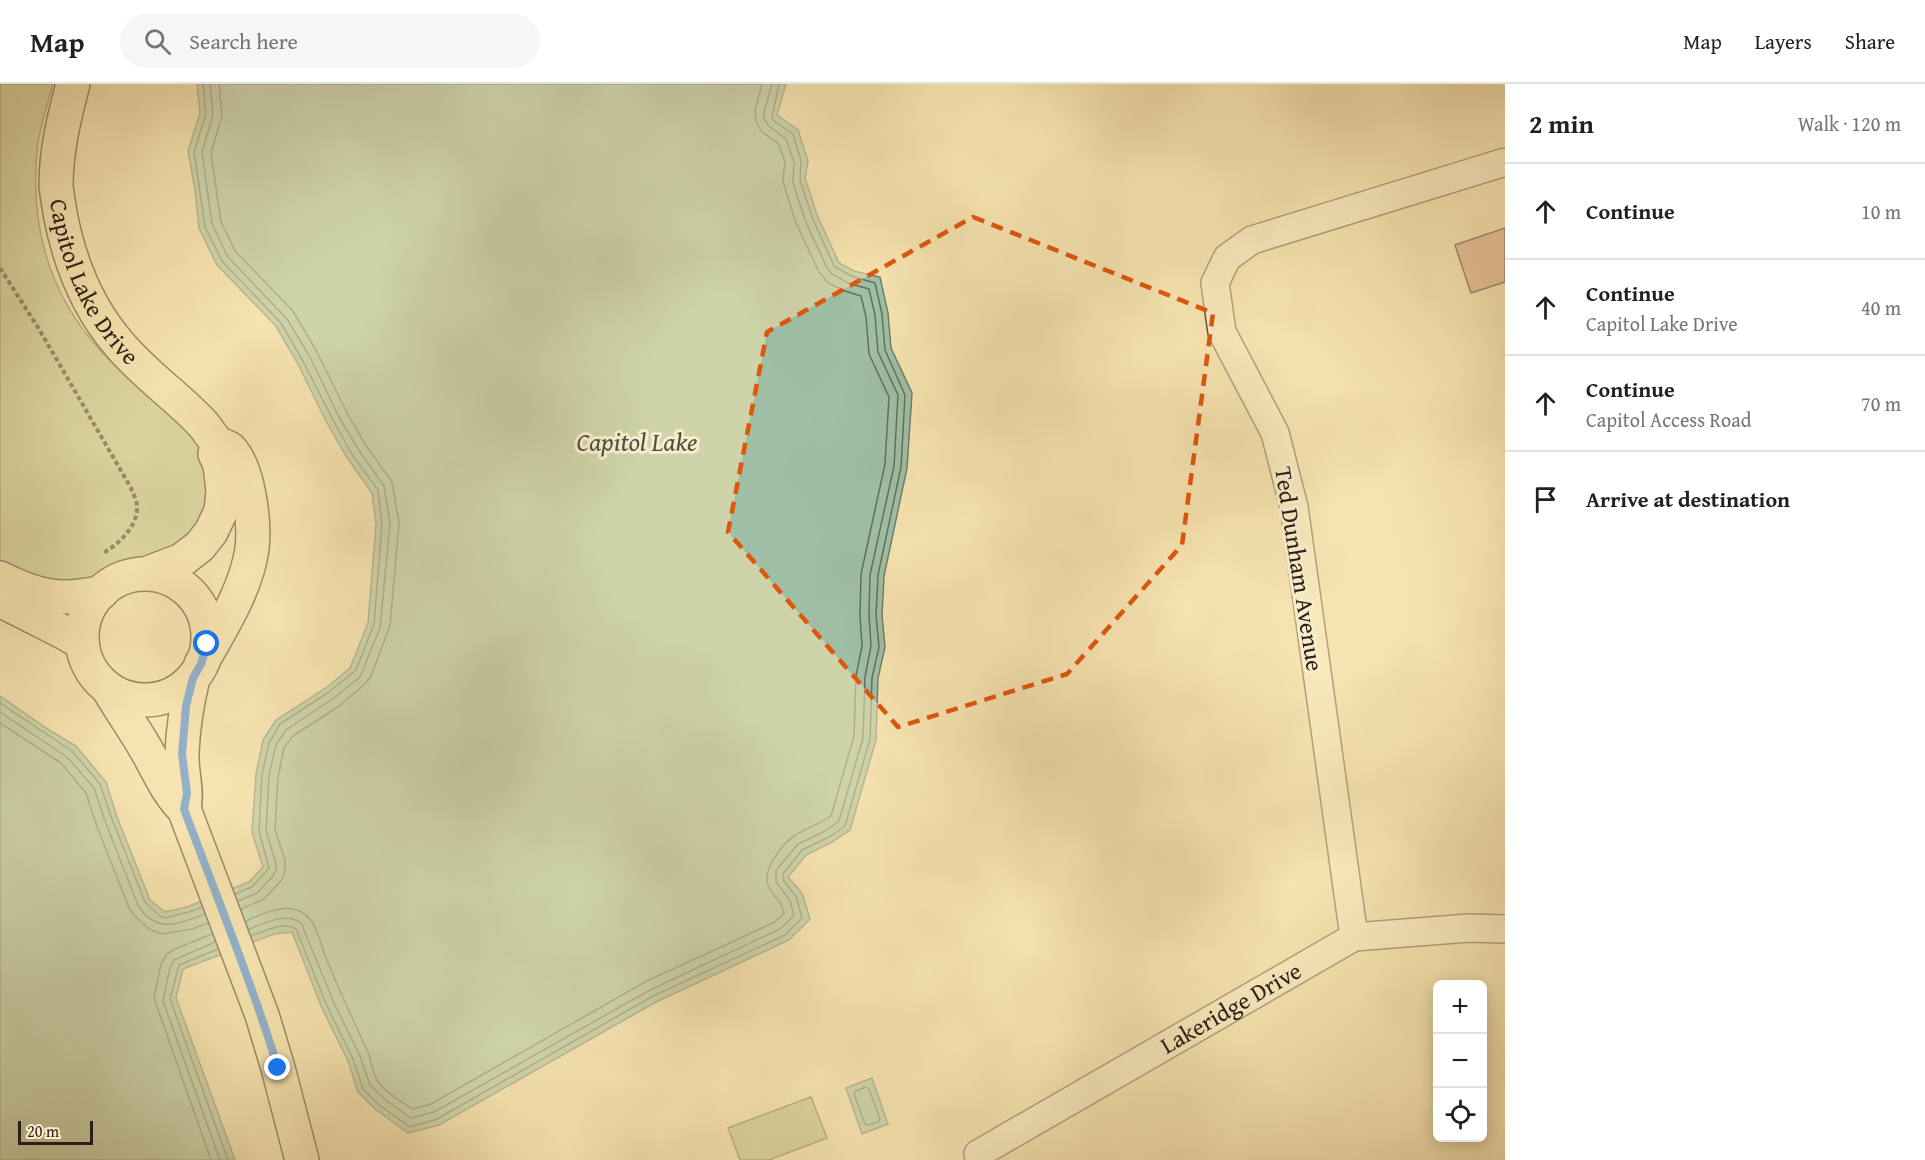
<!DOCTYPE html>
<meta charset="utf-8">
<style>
body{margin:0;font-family:"Gentium Book Plus",serif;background:#f6f6f6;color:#202124}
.controls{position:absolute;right:18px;bottom:18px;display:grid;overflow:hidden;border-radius:9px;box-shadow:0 3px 15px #0003}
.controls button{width:54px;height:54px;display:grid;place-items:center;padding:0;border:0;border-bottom:2px solid #e0e0e0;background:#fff;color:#202124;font:30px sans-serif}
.scale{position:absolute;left:18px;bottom:15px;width:75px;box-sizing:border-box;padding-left:6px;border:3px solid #2b1f17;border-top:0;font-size:16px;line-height:21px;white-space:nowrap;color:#2b1f17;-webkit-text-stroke:4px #f9edcb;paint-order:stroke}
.stop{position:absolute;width:18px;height:18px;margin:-14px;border:4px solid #1a73e8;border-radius:50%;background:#fff}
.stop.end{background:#1a73e8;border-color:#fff;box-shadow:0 2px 6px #0008}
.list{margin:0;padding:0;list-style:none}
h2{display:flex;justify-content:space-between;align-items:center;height:78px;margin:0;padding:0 24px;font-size:26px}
h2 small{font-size:20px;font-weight:400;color:#757577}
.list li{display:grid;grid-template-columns:39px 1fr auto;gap:18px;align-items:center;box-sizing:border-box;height:96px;padding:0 24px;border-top:2px solid #e0e0e0}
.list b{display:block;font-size:22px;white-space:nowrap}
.list p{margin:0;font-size:20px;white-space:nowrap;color:#757577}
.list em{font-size:20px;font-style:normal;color:#757577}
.icon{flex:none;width:33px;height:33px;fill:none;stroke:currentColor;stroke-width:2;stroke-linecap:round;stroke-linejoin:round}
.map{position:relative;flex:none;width:1505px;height:1076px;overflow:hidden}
header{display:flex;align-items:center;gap:36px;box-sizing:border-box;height:84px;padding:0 30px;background:#fff;border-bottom:2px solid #e0e0e0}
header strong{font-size:28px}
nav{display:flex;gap:33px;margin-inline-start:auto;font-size:21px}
.search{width:420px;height:54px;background:#f6f6f6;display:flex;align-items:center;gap:15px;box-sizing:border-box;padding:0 21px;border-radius:33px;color:#757577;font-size:22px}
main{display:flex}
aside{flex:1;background:#fff}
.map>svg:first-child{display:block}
.green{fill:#bdc38a;stroke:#747150;stroke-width:1.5}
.water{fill:#9ebfa5;stroke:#707f6c;stroke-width:1.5}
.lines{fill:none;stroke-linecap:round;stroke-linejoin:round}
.shore{stroke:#646f5e;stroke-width:1.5}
.building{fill:#d9987c;stroke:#2b1f17;stroke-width:1.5}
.minor-casing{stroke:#5e503d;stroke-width:30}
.major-casing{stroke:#2b1f17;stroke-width:36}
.path{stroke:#2b1f17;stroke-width:4;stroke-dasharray:4.5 3;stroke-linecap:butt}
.minor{stroke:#f9edcb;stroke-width:27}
.major{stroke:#f6e3af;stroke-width:33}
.route{stroke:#1a73e8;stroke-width:8}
.marked{fill:none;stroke:#df560d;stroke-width:4.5;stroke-dasharray:12 8;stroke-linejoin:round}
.labels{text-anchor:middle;stroke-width:6;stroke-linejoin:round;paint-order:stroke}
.street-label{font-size:24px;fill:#2b1f17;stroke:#f9edcb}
.water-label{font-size:26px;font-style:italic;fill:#4e4f42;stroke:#f9edcb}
</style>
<header>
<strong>Map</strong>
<div class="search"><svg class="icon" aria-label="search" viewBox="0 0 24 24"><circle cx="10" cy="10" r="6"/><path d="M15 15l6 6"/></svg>Search here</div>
<nav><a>Map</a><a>Layers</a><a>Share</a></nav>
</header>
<main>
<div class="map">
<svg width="1505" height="1076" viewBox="0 0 1505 1076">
<rect width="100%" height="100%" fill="#f6e3af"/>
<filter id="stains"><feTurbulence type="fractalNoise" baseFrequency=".00333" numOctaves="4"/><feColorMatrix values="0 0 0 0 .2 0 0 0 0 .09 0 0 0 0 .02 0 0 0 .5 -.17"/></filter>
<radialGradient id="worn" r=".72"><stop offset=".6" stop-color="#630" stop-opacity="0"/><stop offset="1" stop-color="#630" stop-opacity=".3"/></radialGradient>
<path class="green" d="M0,0H53C47,22 39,44 37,67C30,142 48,208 99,265C126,296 162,318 190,348C199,358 205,372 212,383L202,445L150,477L128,480L115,484L89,498L71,503L0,484Z
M811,1013L827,1054L769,1076H740L728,1044Z"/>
<path class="water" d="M197,0H786L777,31L798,46L808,77L805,94L817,131L839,179L854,187L880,193L888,229L891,264L912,309L907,384L884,492L882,531L885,563L878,594L876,656L850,746L832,758L806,771L788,793L802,809L810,835L789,856L656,918L439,1041L408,1049L375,1025L358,1008L348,977L322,924L292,848L274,850L183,885L176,914L235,1076H0V612L46,644L76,662L106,698L117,733L150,816L165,828L187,823L249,798L263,783L252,748L256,690L263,656L276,636L326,604L350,584L368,539L376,440L372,409L346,372L327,339L298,280L276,242L217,181L199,144L195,106L188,67L200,29Z
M872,994L888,1040L862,1050L846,1004Z"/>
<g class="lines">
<path class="shore" d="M203,0L206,30L194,68L205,143L222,177L281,239L303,277L333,336L351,369L378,406L382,439L374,540L356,586L329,608L280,640L269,659L262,690L259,747L269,784L252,803L235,810
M210,0L213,31L202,68L212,140L228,173L287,235L310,273L339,333L358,365L384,402L390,439L380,544L360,593L334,614L286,646L276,661L269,691L266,747L276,779V786L273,792L257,809L238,817
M219,0L222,32L211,69L221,138L235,167L293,227L317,268L347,329L365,360L392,398L399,438L390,542L371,592L365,600L339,622L293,652L284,664L278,693L275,746L285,776V788L281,797L264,815L241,825
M0,619L72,667L100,700L112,735L145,818L160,832L165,834L189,828L202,823
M0,628L67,673L94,704L105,737L138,821C155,850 179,840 205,830
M0,639L61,679L86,709L96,740L129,824L134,831L149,845L162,850L192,845L208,839
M246,837C262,830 286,818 303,829C315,836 320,856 324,869C337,902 352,933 367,966C371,975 372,987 377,996C384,1007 402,1019 413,1025L431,1020L645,898L775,838L784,829C783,816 769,810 767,798C764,784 783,759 794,752C806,744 820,740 831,732L854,652L856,592L862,562L860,532L861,490L885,380L889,313L869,270L866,233L861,212L845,207L828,199L819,188L796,139L784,101L783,94L785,79L779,60L761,47L756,37L755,26L762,0
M249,845C264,839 287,828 301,839L334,919L360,972L370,1001L384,1015L411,1034L434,1028L650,906L780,845L794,832L790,816L776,798V786L798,760L825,747L839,737L863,654L865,593L871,562L869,531L870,491L894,382L898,311L878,268L875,231L869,205L848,199L832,190L827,184L805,136L793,99L794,78L786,55L769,42L764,35V28L772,0
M251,852C264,847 284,837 296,845L327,922L353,975L363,1005L379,1021L410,1043L437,1035L653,912L785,851L802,834L796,812L784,797L783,790L802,766L829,753L845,742L870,655L872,594L879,563L876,531L878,491L901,383L905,311L885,266L882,230L875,199L851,192L834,182L812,133L800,96L801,77L793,50L774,37L772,33L779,0
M215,858L174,876L170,883L163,917L220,1076
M218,865L179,881L170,915L228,1076
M866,1003L869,1005L880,1035L878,1038L868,1041L865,1040L854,1010L856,1007Z
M211,1076L154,914L161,880L167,870L175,865L212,850"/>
</g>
<path class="building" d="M1505,144V198L1471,209L1455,161Z"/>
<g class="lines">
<g class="minor-casing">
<g id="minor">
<path d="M1354,853L1294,423L1275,349L1222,248L1215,199L1227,174L1252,156L1505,78"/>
<path id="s1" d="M978,1070L1354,853L1469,844L1505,845"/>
</g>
</g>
<g class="major-casing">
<g id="major">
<path id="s2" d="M73,0C64,34 56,67 56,102C57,111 59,121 60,129C69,177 87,223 119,260C143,289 175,311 201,338C207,344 212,354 218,359C222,362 227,362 230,365C249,384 255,439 252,465C246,506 221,544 201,580"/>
<path d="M148,489L182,476L200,462L211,448L221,427L223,407L220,381L215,370L218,361"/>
<circle cx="145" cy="553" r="63"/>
<path d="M0,494C38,513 61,518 102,508"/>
<path d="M0,516L65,549L82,559"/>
<path d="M109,606C120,625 133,643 144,662C157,683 166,708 184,725L262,931L278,984L302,1076"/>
<path d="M184,725C188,704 181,689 182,669C183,644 187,619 193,594"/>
</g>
</g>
<path class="path" d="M0,184L39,245L131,404C133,410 137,416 137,423C138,442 118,461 103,469"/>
<use href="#minor" class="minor"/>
<use href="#major" class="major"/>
</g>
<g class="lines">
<path class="route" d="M207,560L201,580L193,594L186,622L182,670L187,709L184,725C216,811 251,897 278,984"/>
</g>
<path d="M0 0H1505V1076H0ZM973,133L1213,229L1182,461L1067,590L898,643L728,448L767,248Z" fill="#f6e3af" fill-opacity=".55" fill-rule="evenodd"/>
<path class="marked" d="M973,133L1213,229L1182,461L1067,590L898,643L728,448L767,248Z"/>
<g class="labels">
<g class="street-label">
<text dy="8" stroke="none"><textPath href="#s2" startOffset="208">Capitol Lake Drive</textPath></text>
<text transform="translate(1299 485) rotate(81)" y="8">Ted Dunham Avenue</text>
<text dy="8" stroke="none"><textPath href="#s1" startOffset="292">Lakeridge Drive</textPath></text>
</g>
<g class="water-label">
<text x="637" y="367">Capitol Lake</text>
</g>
</g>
<rect width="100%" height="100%" filter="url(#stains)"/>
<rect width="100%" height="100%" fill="url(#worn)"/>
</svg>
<div class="controls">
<button>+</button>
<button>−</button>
<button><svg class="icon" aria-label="locate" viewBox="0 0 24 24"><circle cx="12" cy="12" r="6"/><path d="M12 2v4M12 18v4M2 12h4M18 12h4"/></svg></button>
</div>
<div class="scale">20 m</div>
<div class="stop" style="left:207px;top:560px"></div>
<div class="stop end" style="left:278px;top:984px"></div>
</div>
<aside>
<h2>2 min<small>Walk · 120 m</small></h2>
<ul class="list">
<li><svg class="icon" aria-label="ahead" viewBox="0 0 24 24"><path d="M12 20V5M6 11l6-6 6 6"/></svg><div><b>Continue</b></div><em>10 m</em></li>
<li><svg class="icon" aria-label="ahead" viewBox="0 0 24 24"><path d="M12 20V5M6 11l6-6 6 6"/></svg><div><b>Continue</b><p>Capitol Lake Drive</p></div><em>40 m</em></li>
<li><svg class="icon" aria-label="ahead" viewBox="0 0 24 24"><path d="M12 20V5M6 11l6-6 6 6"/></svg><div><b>Continue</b><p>Capitol Access Road</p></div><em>70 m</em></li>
<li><svg class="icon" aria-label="arrive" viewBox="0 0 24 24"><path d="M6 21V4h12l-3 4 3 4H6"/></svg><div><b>Arrive at destination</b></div></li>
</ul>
</aside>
</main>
